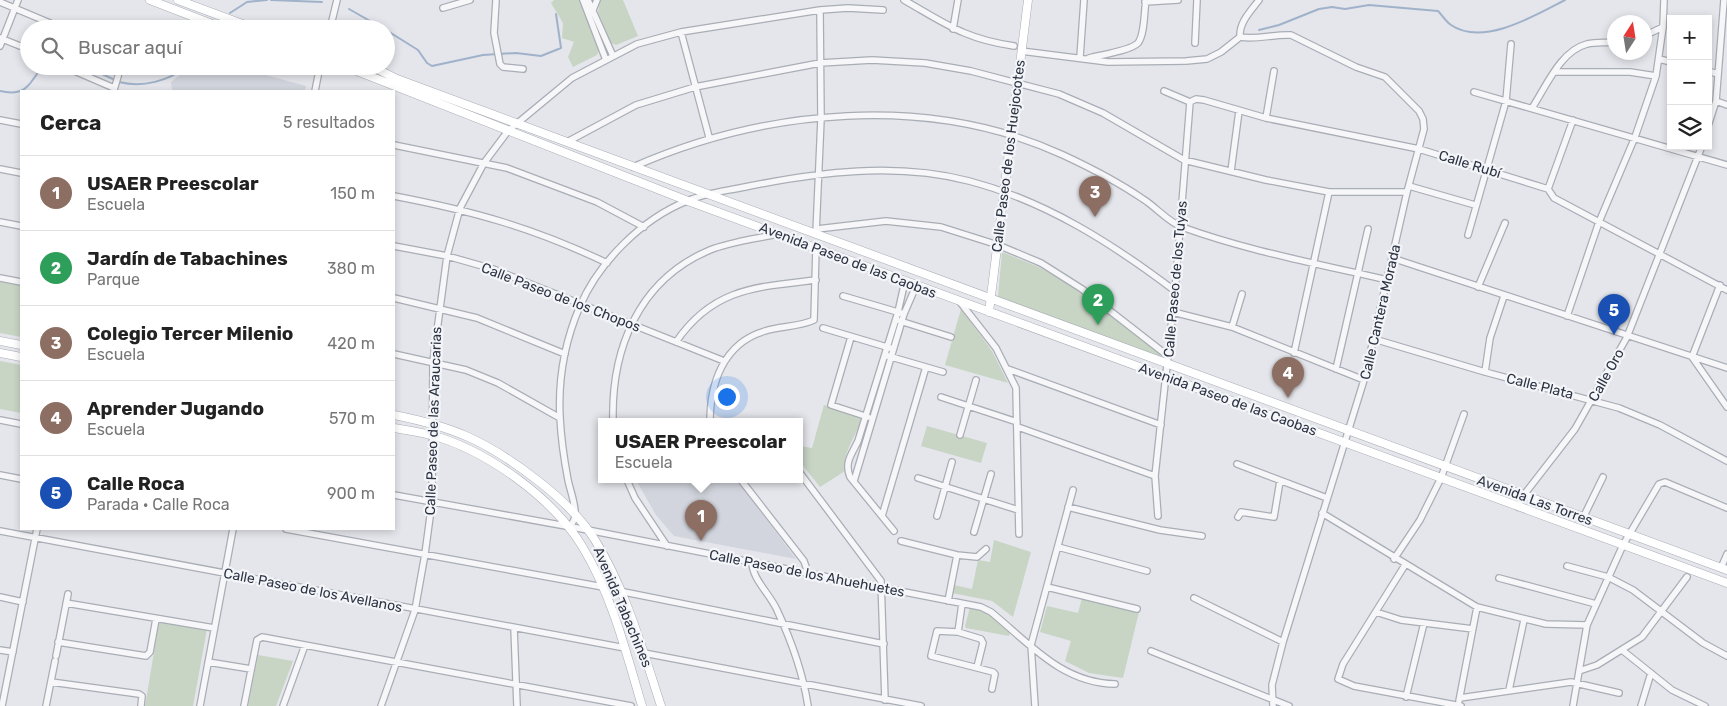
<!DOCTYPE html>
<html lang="es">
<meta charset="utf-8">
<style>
body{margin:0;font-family:Rubik,sans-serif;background:#f6f6f6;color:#222}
.controls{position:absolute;right:15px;top:15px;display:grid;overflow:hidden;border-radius:0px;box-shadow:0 2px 8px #0003}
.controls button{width:45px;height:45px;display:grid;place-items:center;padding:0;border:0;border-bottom:1px solid #e0e0e0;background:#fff;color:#222;font:25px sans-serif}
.compass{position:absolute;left:1607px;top:15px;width:45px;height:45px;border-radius:50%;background:#fff;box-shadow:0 2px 8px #0003;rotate:12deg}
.you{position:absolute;left:726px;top:396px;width:18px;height:18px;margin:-12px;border:4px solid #fff;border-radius:50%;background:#1a73e8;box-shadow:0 0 0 8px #1a73e833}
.badge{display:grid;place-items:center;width:32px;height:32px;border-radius:50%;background:#2563eb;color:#fff;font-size:16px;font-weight:700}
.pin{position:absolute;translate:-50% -41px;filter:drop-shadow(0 1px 2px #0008)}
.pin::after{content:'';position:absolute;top:26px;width:18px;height:15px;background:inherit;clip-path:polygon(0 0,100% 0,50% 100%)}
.popup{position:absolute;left:598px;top:418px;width:205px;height:65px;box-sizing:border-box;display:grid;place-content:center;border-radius:0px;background:#fff;filter:drop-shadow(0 1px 4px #0005);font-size:16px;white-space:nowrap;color:#767676}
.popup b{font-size:19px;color:#222}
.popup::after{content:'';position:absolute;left:50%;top:100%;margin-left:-10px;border:10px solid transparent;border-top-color:#fff}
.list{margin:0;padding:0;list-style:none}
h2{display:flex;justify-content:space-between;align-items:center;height:65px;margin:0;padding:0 20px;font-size:21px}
h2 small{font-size:16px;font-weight:400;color:#767676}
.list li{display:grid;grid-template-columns:32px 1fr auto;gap:15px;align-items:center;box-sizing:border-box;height:75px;padding:0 20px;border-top:1px solid #e0e0e0}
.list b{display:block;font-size:19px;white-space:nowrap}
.list p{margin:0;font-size:16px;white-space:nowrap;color:#767676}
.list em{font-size:16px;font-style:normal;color:#767676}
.icon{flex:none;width:28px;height:28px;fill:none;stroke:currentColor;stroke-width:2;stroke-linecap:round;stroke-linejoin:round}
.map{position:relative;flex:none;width:1727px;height:706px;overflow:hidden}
.search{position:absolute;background:#fff;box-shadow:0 2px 8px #0003;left:20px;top:20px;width:375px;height:55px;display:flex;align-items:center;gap:12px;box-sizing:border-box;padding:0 18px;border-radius:28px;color:#767676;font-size:19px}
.panel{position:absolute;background:#fff;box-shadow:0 2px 8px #0003;left:20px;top:90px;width:375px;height:440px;border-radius:0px}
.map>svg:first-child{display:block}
.built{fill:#d2d5dd}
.green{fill:#c8d5c5}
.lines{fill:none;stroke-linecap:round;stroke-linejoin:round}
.stream{stroke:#a0b2ca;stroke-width:2}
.street-casing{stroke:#a9adb5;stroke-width:8}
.secondary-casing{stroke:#a9adb5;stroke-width:9}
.street{stroke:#f7f7f9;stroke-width:5.5}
.secondary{stroke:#fff;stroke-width:8}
.labels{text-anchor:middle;stroke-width:4.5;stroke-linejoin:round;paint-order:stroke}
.street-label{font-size:14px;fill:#2c3343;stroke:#f4f5f8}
</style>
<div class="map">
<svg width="1727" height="706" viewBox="0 0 1727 706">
<rect width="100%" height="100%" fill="#e4e6eb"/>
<path class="built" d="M191,66H233L306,86L305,91H172L171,82Z
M636,480H737L796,559L674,536L656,515Z"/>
<path class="green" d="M554,0H579L599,50L597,55L573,67L568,57L574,42L562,38L563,23L551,3Z
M600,0H623L638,36L616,45L611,43L598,12Z
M1002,252L1039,267L1080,291L1161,353L1160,359L998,297Z
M0,280L21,284V337L0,333Z
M961,309L992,351L1008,383L945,365Z
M0,361L21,365V413L0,409Z
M824,405L862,417C857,436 843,449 845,471L820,487L800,462V446L812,448Z
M927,426L987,443L981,463L921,446Z
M994,540L1031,552L1013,617L992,601L952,593L954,585L972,589L978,560L990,562Z
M1082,598L1139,612L1123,678L1089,673L1065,661L1071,641L1040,632L1047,606L1078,613Z
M970,607L986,611L1010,631L1009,636L966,628L965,626Z
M159,622L207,629L193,706H145Z
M258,655L293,661L276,706H248Z"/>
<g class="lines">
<path class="stream" d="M271,0L322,2
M349,9L384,29
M230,13L247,2L267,0
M386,30L418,50L427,63L432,66L483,55L516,53L541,56L561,48L556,14
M1259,30L1279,25L1319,9L1332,7L1345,9L1369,5L1438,11C1442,15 1446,22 1451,25C1483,47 1536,15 1565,0
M85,66L115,80
M119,82C143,88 168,81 188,66
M0,91C25,97 30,85 42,66"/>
<g class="street-casing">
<path id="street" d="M496,0L494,33L500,64L503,67L523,69
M583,0L606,60
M588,0L613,56
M904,0C946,24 965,39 1014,46
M0,2L64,29
M1145,2L1178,0
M443,8L470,0
M593,10L597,0
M330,29L337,0
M953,29L958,0
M681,32L709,137
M1644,36L1663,27
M1240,37C1257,40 1273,34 1291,35L1356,67L1385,77L1419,111L1423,119L1424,129L1407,192L1364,380L1283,642L1272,685L1273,706
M1240,37C1239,22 1251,11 1259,0
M0,38L20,46
M1195,43L1197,0
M0,46L18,0
M1021,51L1108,62L1186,61L1207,59L1221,52L1240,37
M1080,57L1084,0
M1089,58C1100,55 1130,51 1138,43C1145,34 1144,11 1146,0
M1659,59L1671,62
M63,66L114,88
M1708,71L1718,74
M1555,72H1630L1656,76
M114,90L121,66
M315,91L320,66
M1164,91L1190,102
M1474,92L1727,165
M1716,101L1727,105
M1190,102L1196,99L1204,100L1266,118L1419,149L1548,189L1554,198L1727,290
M1532,108C1546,87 1560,51 1587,44C1596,42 1606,43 1614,42
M1266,118L1274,71
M0,120L21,124
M1708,126L1716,101L1724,0
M567,142L636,105L695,87L820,63L872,60L925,63L971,71L1059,94L1103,113L1184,160L1266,180L1329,192H1407
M394,145L507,168L597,202L644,227
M633,167C765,109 928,93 1063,155C1091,168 1118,182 1143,199C1156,207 1168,222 1182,227C1248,251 1319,264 1387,280
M0,169L21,173
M1231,171L1239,111
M1409,186L1475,205
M1548,189L1573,120
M394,196C473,211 534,228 607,263
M0,222L21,226
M817,229L886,221L941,227L998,245L1041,263L1082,289L1168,356
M816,233L821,119L820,10
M1468,235L1506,101L1511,44
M394,246L447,256L493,269L724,361
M1392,258L1727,368
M0,278L21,282
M1720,285L1692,357L1727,407
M1478,287L1505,223
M843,296L901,313
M394,298L477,318L565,354
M960,302L996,348L1016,388L1019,534
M1173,312L1232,327L1364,380
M1567,316L1599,222L1635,137L1656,76L1663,27L1664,0
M900,321L951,337
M1232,327L1242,294
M823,328L890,348
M851,337L831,405L868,417
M1374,339L1485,372L1619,408L1660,425L1727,461
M676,342C713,288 756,287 816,280
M1294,353L1329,192
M394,354L466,370L498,383L560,418
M888,356L943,372
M1008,369L1161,425
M1336,369L1368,229
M1485,372L1490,338L1504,296
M941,397L1017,422
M0,420L21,424
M613,422C611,350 638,280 710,250C730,242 755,239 777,234
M710,422C710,384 723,343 765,331C780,326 799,327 814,320L816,248
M1018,427L1155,476
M960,435L976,380
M1237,464L1327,498
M800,473L881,581L885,700
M0,475L21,479
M918,478L1018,510
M627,480L635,498L667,546
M741,480L804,561L808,573
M854,481L904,314L916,286
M394,495L588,530L981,607L991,612C1030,644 1062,683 1115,684
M1068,507L1160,530L1202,536
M1518,507L1523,496L1575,429L1627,337L1702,146
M1322,513L1477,607L1546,624L1587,625
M882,516L926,367
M937,516L952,462
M1158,516L1155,476L1175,291L1190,102
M1238,517L1241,512L1274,517L1280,481
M1583,518L1603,477
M570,527C572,524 575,519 575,515C576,505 570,490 568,480C564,459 561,438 560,417C558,379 565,341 580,306C599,262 642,219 687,201C705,193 726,191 745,187C819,172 895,162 969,181C1046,201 1113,244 1175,291
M286,529L603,587
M0,531L625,648
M894,531L850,477C844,462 852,454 858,441L898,312L905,281
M974,532L991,474
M901,541L957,555L977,557L986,549
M1058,547L1147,571
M1394,559L1420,520L1441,478L1464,414
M752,562C752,579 770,594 777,610C791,640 803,673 808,706
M1405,565L1343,664L1338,679L1354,686L1461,706
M1567,566L1608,577L1633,590L1703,643L1727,656
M1721,568L1727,554
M1499,578L1596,604
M1047,587L1137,609
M619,591L884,644
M0,597L23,602
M1194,598L1283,642
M948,601L957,555
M66,603L214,628
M1376,612L1401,620L1473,629
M514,628L517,706
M958,632L962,604
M58,642L146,656L150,652L156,619
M0,650L13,652
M1622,650L1672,690L1705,706
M1151,651L1289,706
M644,653L921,706
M56,656L68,594
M208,662L251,669
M977,667L983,643L981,639L958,632L937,631L931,656L993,672L995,674L992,689
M1579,671L1597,665L1642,637L1687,577
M51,682L139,694L142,696L141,706
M1509,690L1524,620
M1406,697L1424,623
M1460,698L1571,682L1619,693
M1459,701L1477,607
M2,706L37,529
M46,706L55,661
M200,706L233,529
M244,706L257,640L262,637L631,706
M283,706L305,645
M381,706L415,610L425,554L432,502L433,361L447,256L460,208L484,163L508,131L572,78L637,44L681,32L820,10L848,8L883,10
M1035,706L1031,645L1073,490
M1573,706L1587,625L1623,545L1659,484L1665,482L1727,508
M1641,706L1651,673"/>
</g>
<g class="secondary-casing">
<path id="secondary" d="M150,0L225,29
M178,0L256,29
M344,66L688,201L1727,583
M371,66L397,79L567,142L1727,570
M989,312L1028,0
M0,341L21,345
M0,353L21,357
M394,415C455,427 488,442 537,480C559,497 580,516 595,540C626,590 643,651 661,706
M394,428C406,430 419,432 431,435C486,450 552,497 582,546C612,595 626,652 642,706"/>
</g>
<use href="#street" class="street"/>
<use href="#secondary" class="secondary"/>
</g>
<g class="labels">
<g class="street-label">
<text transform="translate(1008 156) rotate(-83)" y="5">Calle Paseo de los Huejocotes</text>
<text transform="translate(1470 164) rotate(17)" y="5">Calle Rubí</text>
<text transform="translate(848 260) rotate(21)" y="5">Avenida Paseo de las Caobas</text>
<text transform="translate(1175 279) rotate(-85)" y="5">Calle Paseo de los Tuyas</text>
<text transform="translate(561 297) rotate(21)" y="5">Calle Paseo de los Chopos</text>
<text transform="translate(1380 312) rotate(-77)" y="5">Calle Cantera Morada</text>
<text transform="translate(1606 375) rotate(-61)" y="5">Calle Oro</text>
<text transform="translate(1540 386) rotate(14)" y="5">Calle Plata</text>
<text transform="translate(1228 399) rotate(20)" y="5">Avenida Paseo de las Caobas</text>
<text transform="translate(433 421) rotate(-88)" y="5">Calle Paseo de las Araucarias</text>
<text transform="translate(1535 500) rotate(20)" y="5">Avenida Las Torres</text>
<text transform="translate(807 573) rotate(11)" y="5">Calle Paseo de los Ahuehuetes</text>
<text transform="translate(313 590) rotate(11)" y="5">Calle Paseo de los Avellanos</text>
<text transform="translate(623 607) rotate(67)" y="5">Avenida Tabachines</text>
</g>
</g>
</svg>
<div class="controls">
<button>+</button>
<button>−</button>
<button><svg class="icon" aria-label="layers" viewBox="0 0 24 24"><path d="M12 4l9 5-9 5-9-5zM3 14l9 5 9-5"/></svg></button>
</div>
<svg class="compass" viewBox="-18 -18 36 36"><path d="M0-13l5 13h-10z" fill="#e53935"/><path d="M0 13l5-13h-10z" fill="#767676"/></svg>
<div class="you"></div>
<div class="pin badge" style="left:701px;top:541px;background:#8d6e63">1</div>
<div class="popup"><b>USAER Preescolar</b>Escuela</div>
<div class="pin badge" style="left:1098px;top:325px;background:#2e9e5b">2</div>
<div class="pin badge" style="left:1095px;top:217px;background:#8d6e63">3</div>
<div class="pin badge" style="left:1288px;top:398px;background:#8d6e63">4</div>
<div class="pin badge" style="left:1614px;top:335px;background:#1a4fb4">5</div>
<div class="search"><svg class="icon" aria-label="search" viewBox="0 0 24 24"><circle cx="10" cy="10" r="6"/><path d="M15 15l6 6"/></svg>Buscar aquí</div>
<section class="panel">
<h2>Cerca<small>5 resultados</small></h2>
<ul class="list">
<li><span class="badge" style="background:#8d6e63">1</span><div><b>USAER Preescolar</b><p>Escuela</p></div><em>150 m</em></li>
<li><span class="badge" style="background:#2e9e5b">2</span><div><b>Jardín de Tabachines</b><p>Parque</p></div><em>380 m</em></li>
<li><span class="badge" style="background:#8d6e63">3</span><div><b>Colegio Tercer Milenio</b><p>Escuela</p></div><em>420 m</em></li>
<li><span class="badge" style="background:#8d6e63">4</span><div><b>Aprender Jugando</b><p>Escuela</p></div><em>570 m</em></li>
<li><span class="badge" style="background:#1a4fb4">5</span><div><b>Calle Roca</b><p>Parada · Calle Roca</p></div><em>900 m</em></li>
</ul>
</section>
</div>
